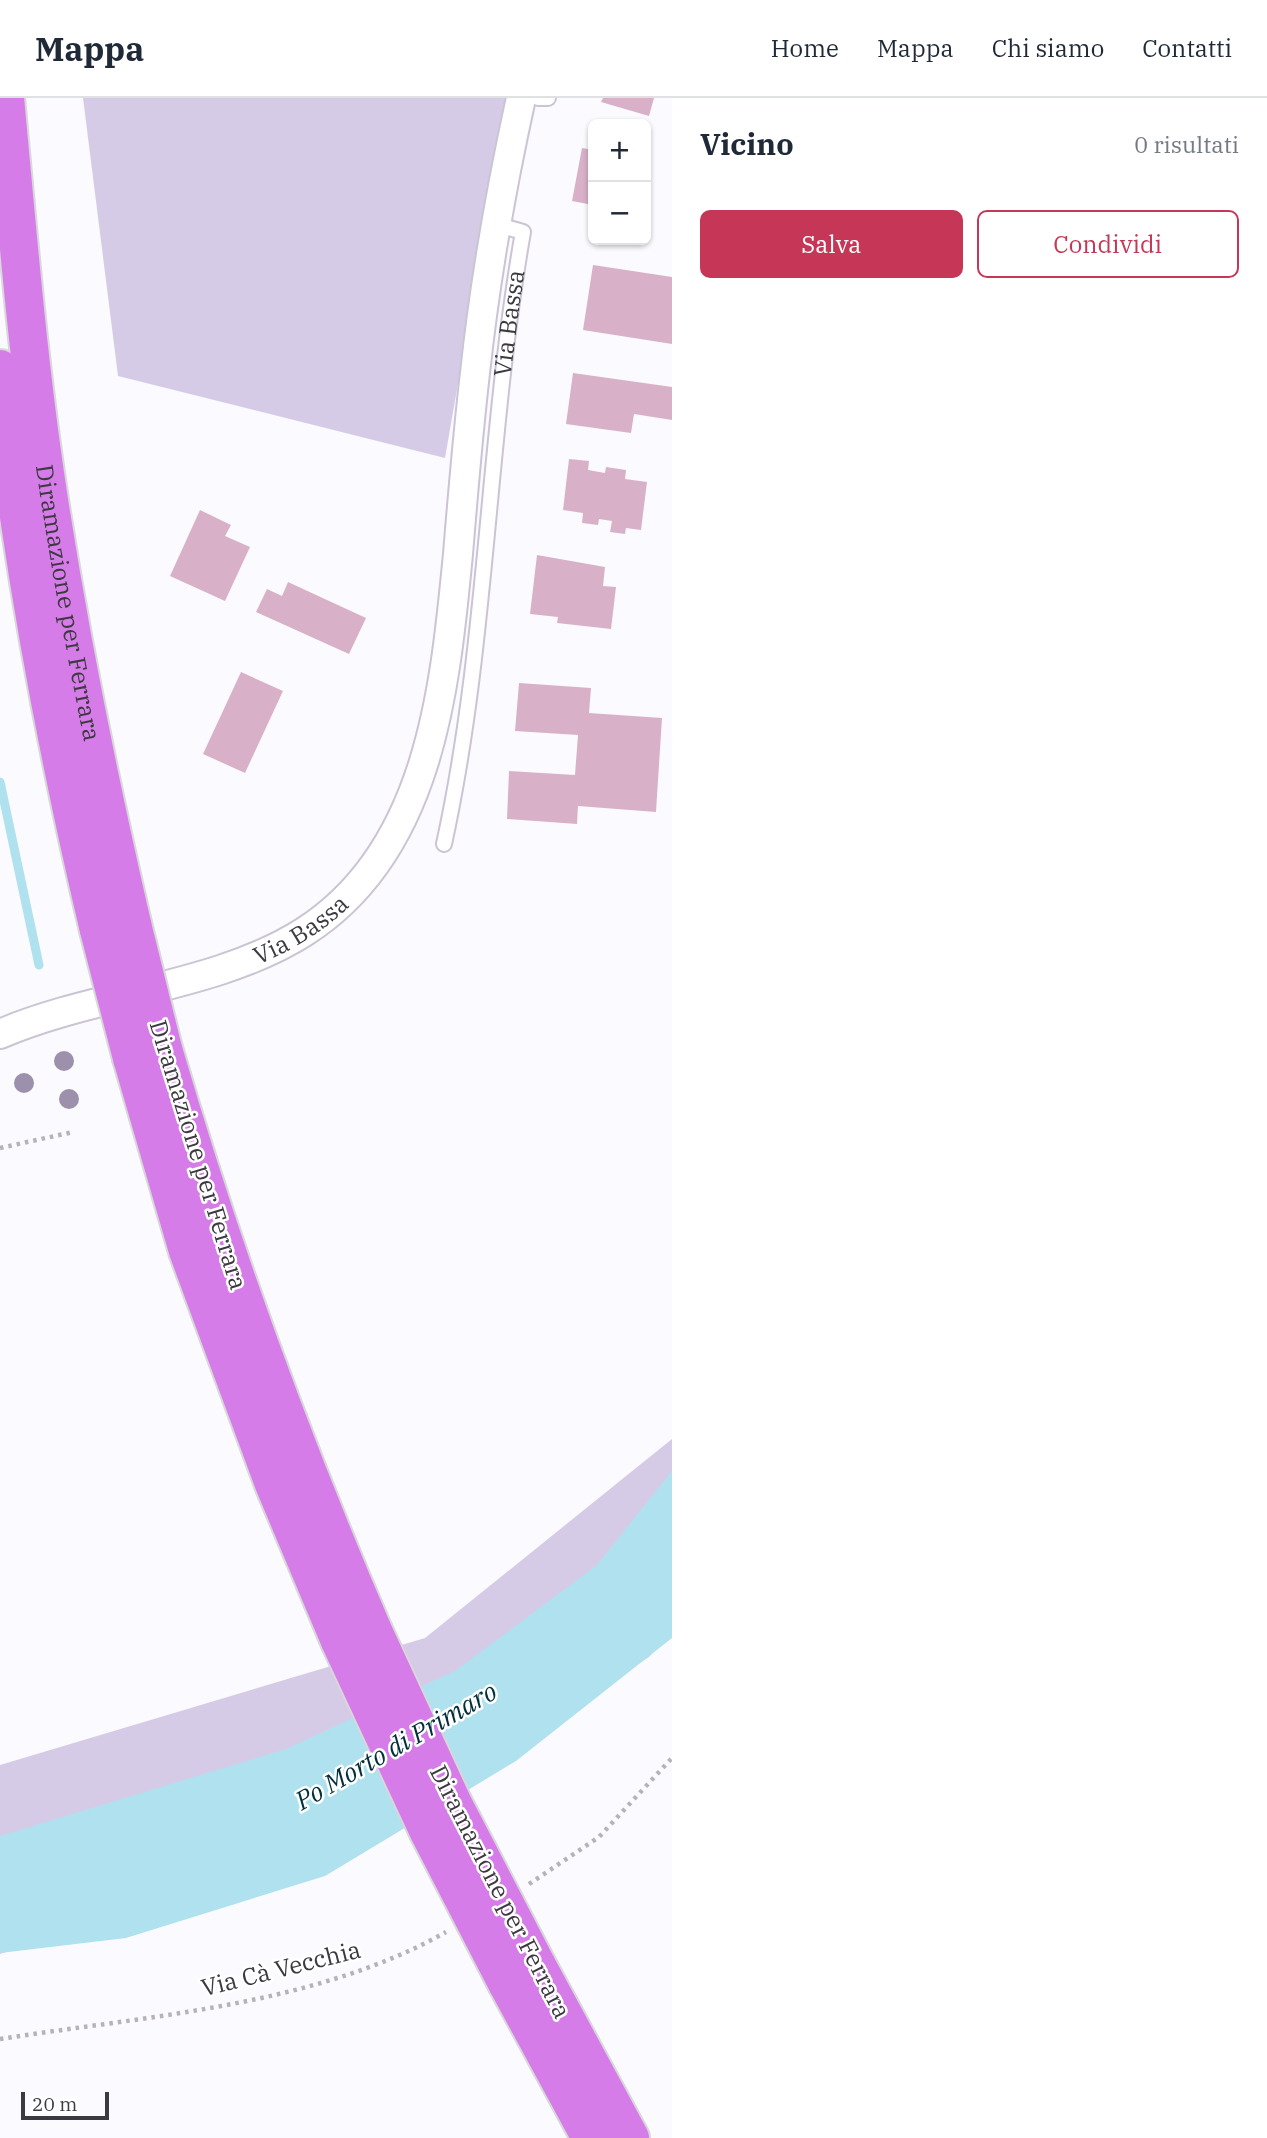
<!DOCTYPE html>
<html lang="it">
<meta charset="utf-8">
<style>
body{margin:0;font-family:"IBM Plex Serif",serif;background:#f6f6f7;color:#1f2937}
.controls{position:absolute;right:21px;top:21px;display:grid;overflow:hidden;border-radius:10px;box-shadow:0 2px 5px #0004}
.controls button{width:63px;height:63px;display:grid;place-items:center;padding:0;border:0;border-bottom:2px solid #e0e1e3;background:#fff;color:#1f2937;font:35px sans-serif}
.scale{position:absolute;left:21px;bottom:18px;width:88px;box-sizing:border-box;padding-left:7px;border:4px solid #3c3940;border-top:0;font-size:19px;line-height:24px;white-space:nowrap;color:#3c3940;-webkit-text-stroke:5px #fff;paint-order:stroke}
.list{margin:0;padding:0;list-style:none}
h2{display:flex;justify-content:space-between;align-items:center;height:91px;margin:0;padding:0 28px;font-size:30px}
h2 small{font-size:23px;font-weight:400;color:#747a83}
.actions{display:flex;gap:14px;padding:21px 28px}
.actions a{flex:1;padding:16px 0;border:2px solid #c63656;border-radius:10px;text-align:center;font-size:24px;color:#c63656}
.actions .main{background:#c63656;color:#fff}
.map{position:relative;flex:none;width:672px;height:2040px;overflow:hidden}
header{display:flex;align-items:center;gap:42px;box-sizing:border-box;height:98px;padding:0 35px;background:#fff;border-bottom:2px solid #e0e1e3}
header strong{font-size:33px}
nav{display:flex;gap:38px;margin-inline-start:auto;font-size:24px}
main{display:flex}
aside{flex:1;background:#fff}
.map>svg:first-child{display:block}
.green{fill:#d6cbe7}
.water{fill:#afe1ef}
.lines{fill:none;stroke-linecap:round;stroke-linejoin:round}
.stream{stroke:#afe1ef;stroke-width:9}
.building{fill:#d8b1c9}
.lane-casing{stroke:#cbc4d5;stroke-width:18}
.street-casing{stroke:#cbc4d5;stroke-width:32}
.highway-casing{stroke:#d8d7d9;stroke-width:42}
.path{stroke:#b5b3b8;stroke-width:4.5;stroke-dasharray:3.5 5;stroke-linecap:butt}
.lane{stroke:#fff;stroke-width:14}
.street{stroke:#fff;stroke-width:28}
.highway{stroke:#d67ce8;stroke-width:38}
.highway-bridge-casing{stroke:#d8d7d9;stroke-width:42;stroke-linecap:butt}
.highway-bridge{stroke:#d67ce8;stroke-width:38}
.tree{fill:#9d90ad}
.labels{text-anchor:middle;stroke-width:5;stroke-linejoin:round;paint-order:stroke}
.street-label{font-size:24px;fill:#3c3940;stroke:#fff}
.water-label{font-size:26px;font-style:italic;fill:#01303b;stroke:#fff}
</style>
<header>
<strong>Mappa</strong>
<nav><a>Home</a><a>Mappa</a><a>Chi siamo</a><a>Contatti</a></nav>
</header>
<main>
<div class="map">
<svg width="672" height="2040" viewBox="0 0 672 2040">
<rect width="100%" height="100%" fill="#fbfafe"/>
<path class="green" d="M83,0H508L445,360L118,278Z
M672,1341V1534L649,1559L399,1721L0,1856V1667L425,1540Z"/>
<path class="water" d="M672,1373V1540L516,1663L325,1778L126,1840L0,1855V1738L286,1651L455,1573L597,1467Z"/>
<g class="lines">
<path class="stream" d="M0,684L39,867"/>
</g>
<path class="building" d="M603,0H654L649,18L601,4Z
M582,50L593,52V107L572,103Z
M593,167L672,179V246L583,232Z
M573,275L672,289V322L634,316L631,335L566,326Z
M569,361L589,363L588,372L605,375L606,369L626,372L625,381L647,384L641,432L626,430L625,436L610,434L612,423L599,421L598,427L582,425L583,415L563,412Z
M200,412L231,427L225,438L250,449L225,503L170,478Z
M537,457L605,469L603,488L616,489L611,531L557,525L558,519L530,516Z
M288,484L366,520L349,556L256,514L267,491L282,498Z
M241,574L283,593L245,675L203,656Z
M519,585L591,590L589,615L662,620L656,714L578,708L577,726L507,721L509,673L575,677L578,637L515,633Z"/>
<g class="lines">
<g class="lane-casing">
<g id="lane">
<path d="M538,0H548"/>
<path id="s1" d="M444,746C488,545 487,337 523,134L495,126"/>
</g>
</g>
<g class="street-casing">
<g id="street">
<path id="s2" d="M0,936C95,895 218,889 304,834C430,754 445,591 458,456C463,395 468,335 475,275C485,182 501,91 521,0"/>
</g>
</g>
<g class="highway-casing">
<g id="highway">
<path id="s3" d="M5,0C18,138 29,278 51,415C73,554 101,692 133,830"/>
<path d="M0,271C21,461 55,647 99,832"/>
<path d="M163,951C221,1150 291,1343 373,1533"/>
<path d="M132,960L188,1153L274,1386L340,1543"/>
<path d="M536,1866L630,2040"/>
<path d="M507,1885L591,2040"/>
</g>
</g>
<path class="path" d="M0,1050L73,1034
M529,1786L599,1739L672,1660
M0,1941C146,1918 315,1908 446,1834"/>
<use href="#lane" class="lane"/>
<use href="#street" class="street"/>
<use href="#highway" class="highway"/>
<g class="highway-bridge-casing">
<path id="highway-bridge" d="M133,830L163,951
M99,832L132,960
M373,1533L453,1706L536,1866
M340,1543L428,1732L507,1885"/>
</g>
<use href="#highway-bridge" class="highway-bridge"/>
</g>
<g class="tree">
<circle cx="64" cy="963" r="10"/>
<circle cx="24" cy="985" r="10"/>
<circle cx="69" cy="1001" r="10"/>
</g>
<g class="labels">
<g class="street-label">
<text dy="8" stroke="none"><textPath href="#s1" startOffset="525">Via Bassa</textPath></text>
<text dy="8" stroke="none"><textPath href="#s3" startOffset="509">Diramazione per Ferrara</textPath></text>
<text dy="8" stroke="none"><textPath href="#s2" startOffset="320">Via Bassa</textPath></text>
<text transform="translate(198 1057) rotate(73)" y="8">Diramazione per Ferrara</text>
<text transform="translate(500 1794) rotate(63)" y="8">Diramazione per Ferrara</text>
<text transform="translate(281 1871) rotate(-14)" y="8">Via Cà Vecchia</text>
</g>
<g class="water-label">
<text transform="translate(396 1648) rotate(-30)" y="9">Po Morto di Primaro</text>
</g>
</g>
</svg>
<div class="controls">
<button>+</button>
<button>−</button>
</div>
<div class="scale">20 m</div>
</div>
<aside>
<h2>Vicino<small>0 risultati</small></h2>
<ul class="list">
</ul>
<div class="actions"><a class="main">Salva</a><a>Condividi</a></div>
</aside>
</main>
